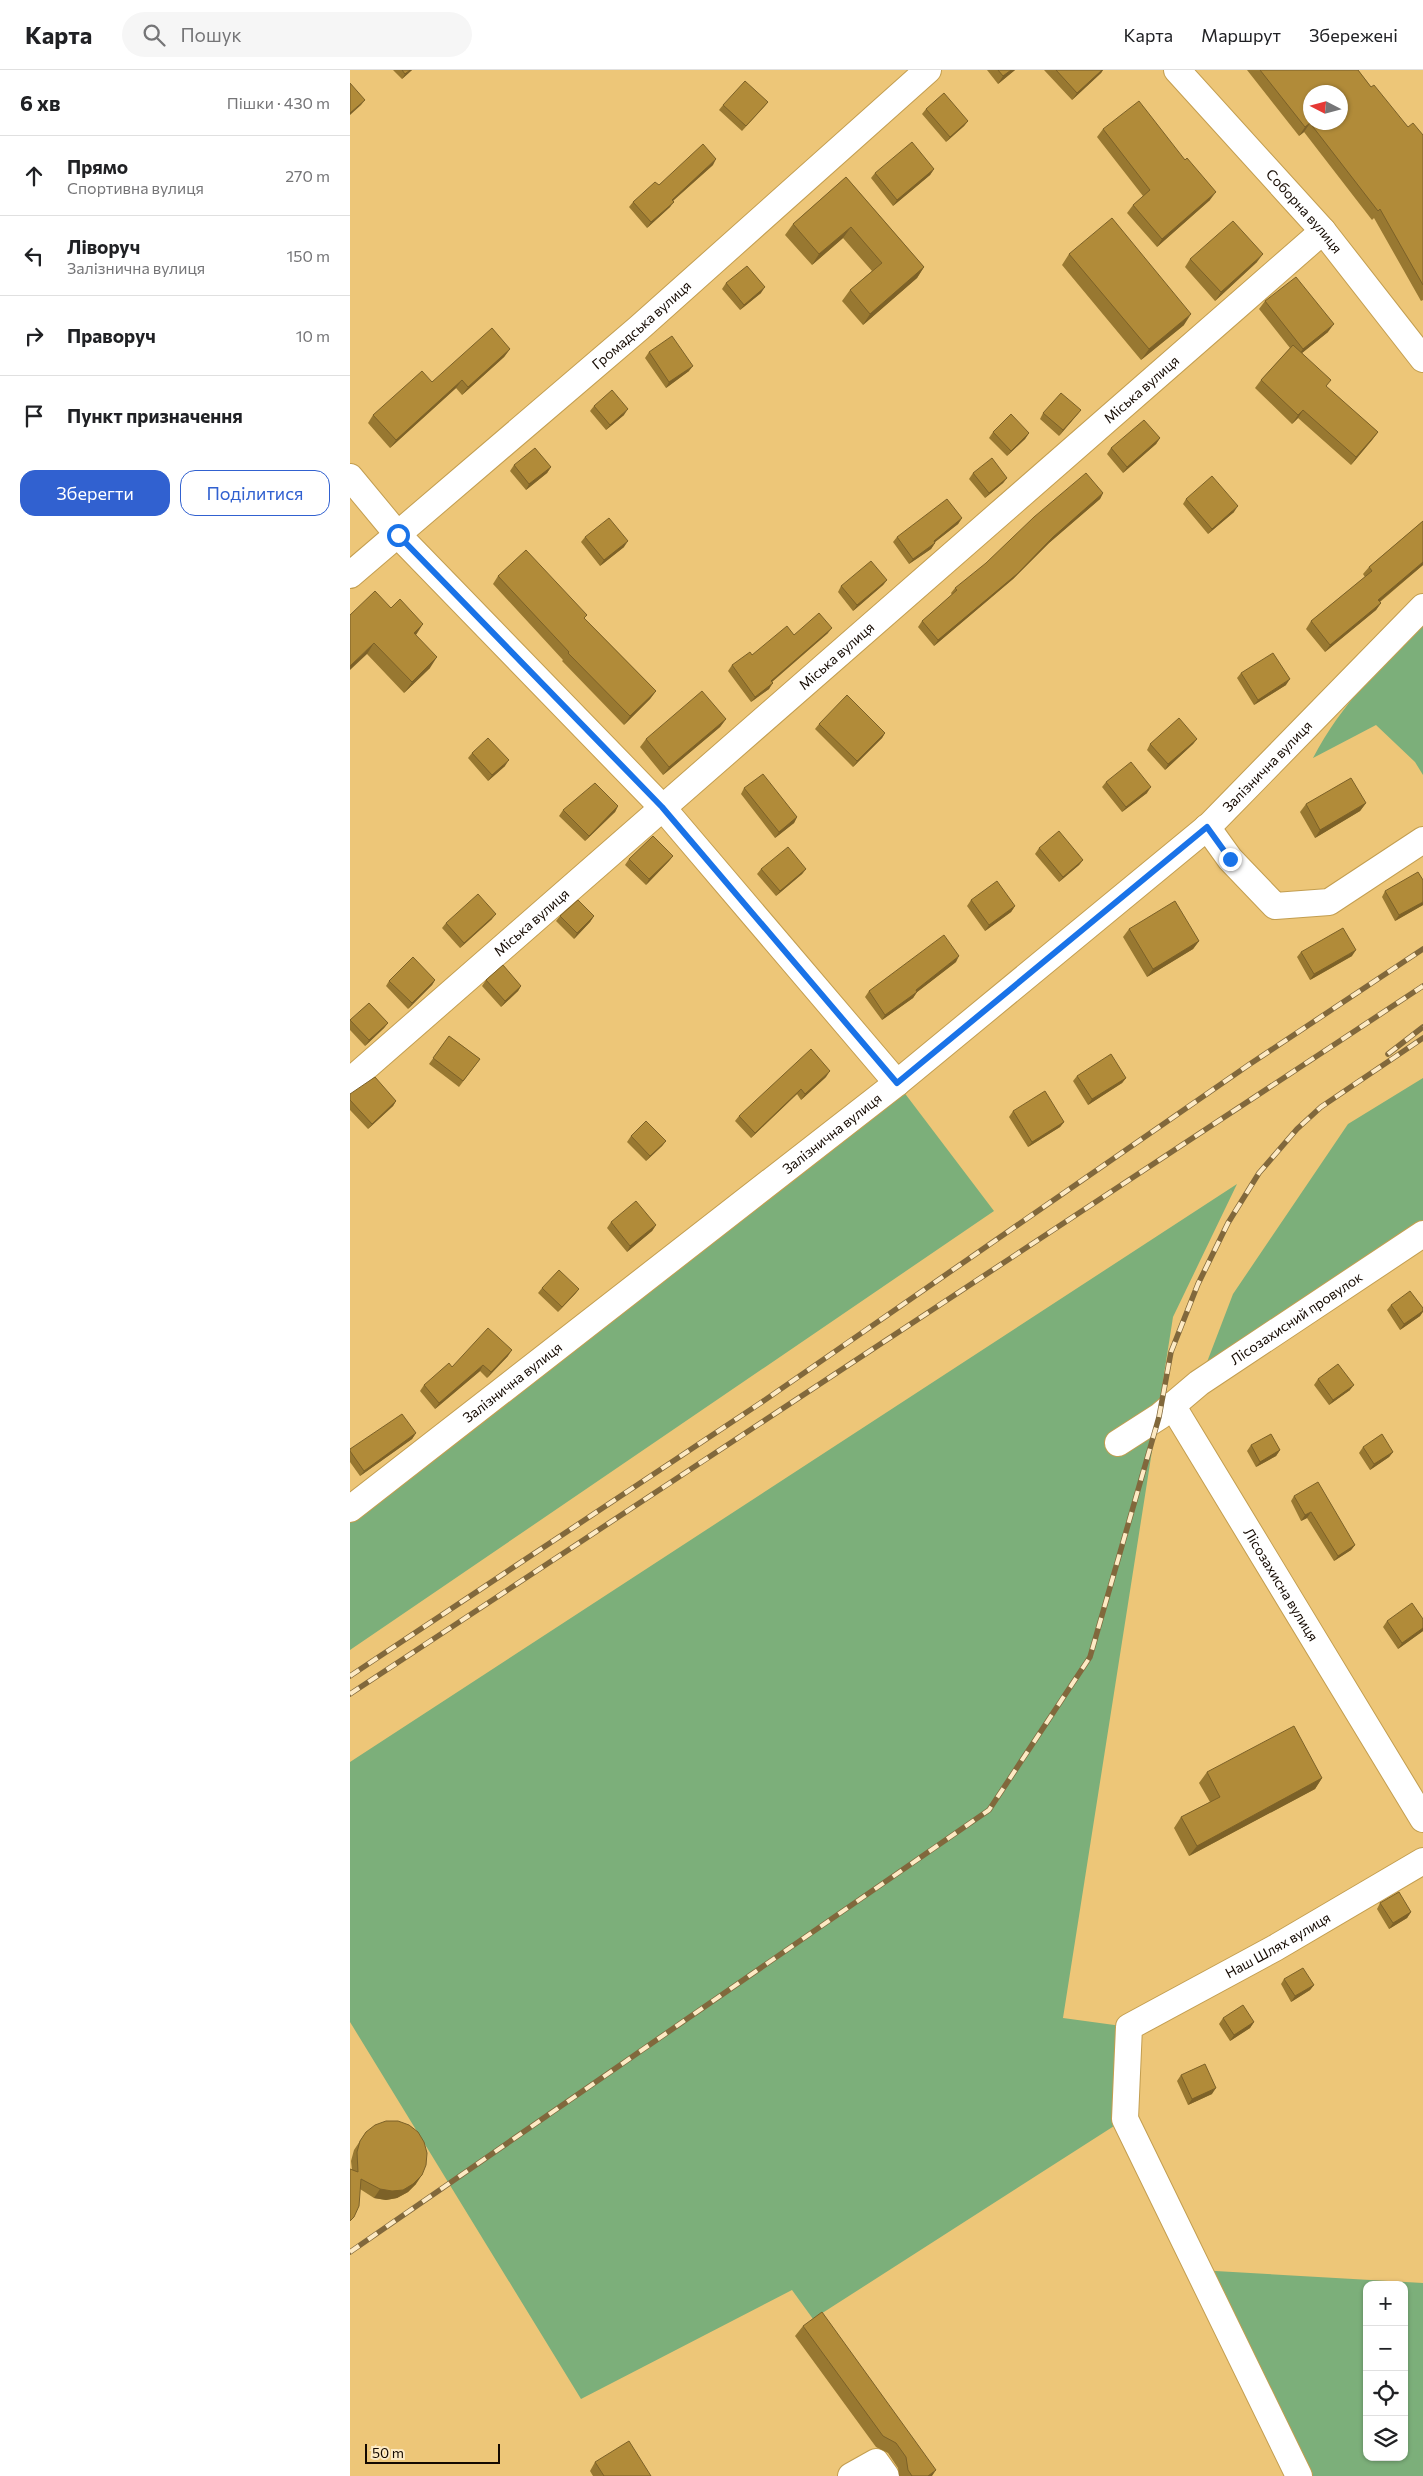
<!DOCTYPE html>
<html lang="uk">
<meta charset="utf-8">
<style>
body{margin:0;font-family:Commissioner,sans-serif;background:#f6f6f6;color:#202124}
.controls{position:absolute;right:15px;bottom:15px;display:grid;overflow:hidden;border-radius:10px;box-shadow:0 1px 4px #0004}
.controls button{width:45px;height:45px;display:grid;place-items:center;padding:0;border:0;border-bottom:1px solid #e0e0e0;background:#fff;color:#202124;font:25px sans-serif}
.compass{position:absolute;left:953px;top:15px;width:45px;height:45px;border-radius:50%;background:#fff;box-shadow:0 1px 4px #0004;rotate:276deg}
.scale{position:absolute;left:15px;bottom:12px;width:135px;box-sizing:border-box;padding-left:5px;border:2px solid #140900;border-top:0;font-size:14px;line-height:18px;white-space:nowrap;color:#140900;-webkit-text-stroke:4px #fdeac4;paint-order:stroke}
.stop{position:absolute;width:15px;height:15px;margin:-11px;border:4px solid #1a73e8;border-radius:50%;background:#fff}
.stop.end{background:#1a73e8;border-color:#fff;box-shadow:0 1px 5px #0008}
.list{margin:0;padding:0;list-style:none}
h2{display:flex;justify-content:space-between;align-items:center;height:65px;margin:0;padding:0 20px;font-size:21px}
h2 small{font-size:16px;font-weight:400;color:#757577}
.list li{display:grid;grid-template-columns:32px 1fr auto;gap:15px;align-items:center;box-sizing:border-box;height:80px;padding:0 20px;border-top:1px solid #e0e0e0}
.list b{display:block;font-size:19px;white-space:nowrap}
.list p{margin:0;font-size:16px;white-space:nowrap;color:#757577}
.list em{font-size:16px;font-style:normal;color:#757577}
.actions{display:flex;gap:10px;padding:15px 20px}
.actions a{flex:1;padding:11px 0;border:1px solid #3161d0;border-radius:15px;text-align:center;font-size:18px;color:#3161d0}
.actions .main{background:#3161d0;color:#fff}
.icon{flex:none;width:28px;height:28px;fill:none;stroke:currentColor;stroke-width:2;stroke-linecap:round;stroke-linejoin:round}
.map{position:relative;flex:none;width:1073px;height:2406px;overflow:hidden}
header{display:flex;align-items:center;gap:30px;box-sizing:border-box;height:70px;padding:0 25px;background:#fff;border-bottom:1px solid #e0e0e0}
header strong{font-size:24px}
nav{display:flex;gap:28px;margin-inline-start:auto;font-size:18px}
.search{width:350px;height:45px;background:#f6f6f6;display:flex;align-items:center;gap:12px;box-sizing:border-box;padding:0 18px;border-radius:28px;color:#757577;font-size:19px}
main{display:flex}
aside{flex:1;background:#fff}
.map>svg:first-child{display:block}
.green{fill:#7caf7a;fill-rule:evenodd}
.lines{fill:none;stroke-linecap:round;stroke-linejoin:round}
.minor-casing{stroke:#c39e50;stroke-width:28}
.minor{stroke:#fff;stroke-width:26}
.rail-casing{stroke:#81683c;stroke-width:5.5}
.rail{stroke:#fdeac4;stroke-width:4;stroke-dasharray:11;stroke-linecap:butt}
.wall{fill:#987831}
.shaded-wall{fill:#7c6128}
.building{fill:#b18b39;stroke:#7c6128;fill-rule:evenodd}
.route{stroke:#1a73e8;stroke-width:6}
.labels{text-anchor:middle;stroke-width:4;stroke-linejoin:round;paint-order:stroke}
.street-label{font-size:14px;fill:#140900;stroke:#fdeac4}
</style>
<header>
<strong>Карта</strong>
<div class="search"><svg class="icon" aria-label="search" viewBox="0 0 24 24"><circle cx="10" cy="10" r="6"/><path d="M15 15l6 6"/></svg>Пошук</div>
<nav><a>Карта</a><a>Маршрут</a><a>Збережені</a></nav>
</header>
<main>
<aside>
<h2>6 хв<small>Пішки · 430 m</small></h2>
<ul class="list">
<li><svg class="icon" aria-label="ahead" viewBox="0 0 24 24"><path d="M12 20V5M6 11l6-6 6 6"/></svg><div><b>Прямо</b><p>Спортивна вулиця</p></div><em>270 m</em></li>
<li><svg class="icon" aria-label="left" viewBox="0 0 24 24"><path d="M17 20v-9H6M10 6l-5 5 5 5"/></svg><div><b>Ліворуч</b><p>Залізнична вулиця</p></div><em>150 m</em></li>
<li><svg class="icon" aria-label="right" viewBox="0 0 24 24"><path d="M7 20v-9h11M14 6l5 5-5 5"/></svg><div><b>Праворуч</b></div><em>10 m</em></li>
<li><svg class="icon" aria-label="arrive" viewBox="0 0 24 24"><path d="M6 21V4h12l-3 4 3 4H6"/></svg><div><b>Пункт призначення</b></div></li>
</ul>
<div class="actions"><a class="main">Зберегти</a><a>Поділитися</a></div>
</aside>
<div class="map">
<svg width="1073" height="2406" viewBox="0 0 1073 2406">
<rect width="100%" height="100%" fill="#edc678"/>
<path class="green" d="M1073,555V705L1065,692L1026,655L963,688C992,633 1029,598 1073,555Z
M1073,1008V1164L849,1313L883,1224L998,1054Z
M547,1013L644,1141L0,1580V1439Z
M887,1114L823,1247L713,1948L779,1957L775,2049L463,2249L442,2220L231,2329L0,1952V1692Z
M848,2200L1073,2213V2406H949ZM1017,2215H1054V2387H1017Z"/>
<g class="lines">
<g class="minor-casing">
<g id="minor">
<path id="s1" d="M827,0L973,161L1073,289"/>
<path d="M0,407L48,465L312,737L547,1013"/>
<path id="s2" d="M0,505L289,258L578,0"/>
<path d="M857,757L880,789L925,836L979,832L1073,770"/>
<path id="s3" d="M0,1011L973,161"/>
<path id="s4" d="M822,1335L1073,1749"/>
<path id="s5" d="M768,1373L810,1346L849,1313L1073,1164"/>
<path id="s6" d="M0,1439L547,1013L860,755L1073,537"/>
<path d="M501,2406L526,2392L536,2406"/>
<path id="s7" d="M949,2406L775,2049L779,1957L925,1878L1073,1791"/>
</g>
</g>
<use href="#minor" class="minor"/>
<g class="rail-casing">
<path id="rail" d="M1038,984L1073,957
M0,1606L412,1332L900,994L1073,879
M0,1624L1073,916
M0,2182L639,1740L740,1587L809,1347L821,1282L848,1214L878,1153L909,1103L947,1059L971,1037L1073,968"/>
</g>
<use href="#rail" class="rail"/>
</g>
<path class="wall" d="M43,0H62L52,9Z
M637,0H665L648,14Z
M694,0H753L751,3L722,30Z
M897,0H1008L1021,17L1058,57L1073,65V230L1071,231L1024,148L1022,150L954,62L949,66Z
M418,32L414,37L392,61L369,40L373,35Z
M576,39L618,51L614,56L596,72L572,44Z
M753,59L860,130L807,177L777,143L783,135L793,126L747,67Z
M363,95L323,131L320,137L297,158L279,137L283,132L309,115Z
M584,99L580,105L543,136L521,108L525,103Z
M496,107L574,197L567,208L513,255L492,231L500,220L522,201L493,168L462,195L435,165L443,154Z
M719,184L834,255L791,290L712,195Z
M840,189L907,192L865,231L835,197Z
M376,213L411,223L390,240L372,219Z
M915,231L978,262L952,283L976,317L1028,362L1022,370L1001,395L948,348L942,354L905,318L911,310L940,278L909,239Z
M160,279L154,287L112,325L106,318L40,378L18,353L23,345L82,312Z
M299,282L339,301L316,318L295,288Z
M244,336L274,345L256,360L240,341Z
M731,340L709,366L690,349L693,343Z
M643,362L679,363L675,369L657,386L639,368Z
M810,368L806,374L773,403L757,384L761,378Z
M164,395L201,397L197,403L176,420L160,401Z
M623,403L657,408L653,413L635,428L619,409Z
M753,423L750,429L699,473L663,509L584,576L568,557L572,551L602,525L601,523L605,518Z
M836,429L884,442L858,464L833,434Z
M612,448L608,454L585,472V473L581,479L559,494L543,472L547,467Z
M1073,451V495L1030,532L1031,533L1026,540L975,582L956,559L961,551L1015,507L1013,504L1019,497Z
M235,467L274,477L250,496L231,472Z
M148,506L237,545L234,548L306,621L300,629L274,655L212,591L213,590L143,514Z
M537,510L533,515L503,541L488,522L491,516Z
M0,545L66,565L80,598L54,623L17,584Z
M478,563L422,612L419,619L401,632L378,601L382,595L444,565Z
M891,603L936,615L904,635L887,608Z
M376,649L370,657L313,705L290,677L296,669Z
M469,654L535,663L532,668L503,697L465,659Z
M847,669L843,674L815,700L797,680L800,674Z
M122,683L155,696L138,711L118,688Z
M756,712L797,723L772,742L752,717Z
M394,718L447,747L444,753L425,768L391,724Z
M1016,733L1010,741L965,768L950,742L956,734Z
M268,736L265,742L235,771L209,746L213,740Z
M689,778L733,790L729,795L709,812L685,784Z
M323,786L319,791L296,815L275,795L279,789Z
M411,799H456L452,804L426,826L407,804Z
M1035,821L1073,835L1045,851L1032,827Z
M621,830L665,836L661,842L635,861L617,836Z
M210,846H244L240,852L224,869L206,851Z
M142,849L110,878L92,858L96,853Z
M779,859L849,871L843,879L797,907L773,867Z
M951,882L1002,886L960,910L947,887Z
M606,892L567,922L563,928L532,950L515,927L519,921Z
M85,910L82,915L58,939L36,916L39,911Z
M136,910L171,916L168,921L151,937L132,916Z
M19,933L38,953L34,958L15,976L0,960V951Z
M99,966L130,989L109,1017L79,994Z
M727,1006L776,1008L772,1013L738,1035L723,1011Z
M476,1007L451,1030L447,1024L401,1068L385,1051L389,1046Z
M0,1024L46,1031L43,1036L18,1059L0,1040Z
M663,1041L714,1052L710,1057L678,1077L659,1047Z
M281,1066L316,1071L312,1076L296,1091L277,1072Z
M261,1152L306,1155L302,1161L277,1182L257,1158Z
M192,1218L229,1219L225,1224L208,1242L188,1223Z
M1041,1235L1073,1238V1242L1070,1246L1050,1260L1037,1240Z
M158,1286L137,1308L130,1301L85,1339L70,1321L74,1315L102,1297Z
M968,1309L1000,1320L979,1335L964,1315Z
M66,1363L62,1369L10,1406L0,1392V1379Z
M901,1375L930,1380L926,1386L906,1397L897,1381Z
M1013,1377L1043,1382L1039,1387L1020,1400L1009,1383Z
M944,1426L1005,1475L1001,1480L984,1491L957,1448L951,1451L941,1431Z
M1073,1549V1561L1048,1579L1033,1557L1037,1551Z
M857,1702L972,1708L965,1719L839,1786L824,1758L831,1747L860,1732L849,1713Z
M1030,1833L1061,1842L1057,1848L1039,1859L1027,1839Z
M934,1909L964,1915L960,1920L941,1932L931,1914Z
M873,1948L904,1952L900,1958L880,1971L869,1954Z
M831,2005L862,2024L838,2035L827,2011Z
M16,2062L66,2114L58,2122L47,2128L36,2130L24,2128L10,2119L2,2100L1,2091L4,2080Z
M453,2256L582,2406H549L548,2398L538,2383L526,2377L445,2266Z
M245,2392L301,2406H243L240,2401Z"/>
<path class="shaded-wall" d="M60,0H62L52,9L55,4Z
M661,0H665L648,14L653,6Z
M752,0H753L751,3L722,30L727,23Z
M15,30L11,35L0,45V43Z
M618,51L614,56L596,72L600,67Z
M960,53L954,62L949,66L955,57Z
M366,89L363,95L318,135L322,130Z
M584,99L580,105L543,136L547,130Z
M866,122L860,130L807,177L812,169Z
M324,132L320,137L297,158L301,152Z
M501,157L493,168L462,195L469,184Z
M913,184L907,192L865,231L871,222Z
M574,197L567,208L513,255L520,244Z
M415,217L411,223L390,240L394,235Z
M841,244L834,255L791,290L799,279Z
M984,254L978,262L947,287L953,279Z
M160,279L154,287L112,325L118,317Z
M343,296L339,301L316,318L319,312Z
M112,310L106,318L40,378L46,370Z
M278,339L274,345L256,360L260,355Z
M731,340L727,345L709,366L713,360Z
M953,340L948,348L942,354L948,345Z
M1028,362L1022,370L1001,395L1006,387Z
M679,363L675,369L657,386L661,381Z
M810,368L806,374L773,403L777,397Z
M201,397L197,403L176,420L179,414Z
M657,408L653,413L635,428L639,423Z
M753,423L750,429L699,473L663,509L584,576L588,570L703,467Z
M888,436L884,442L858,464L862,459Z
M612,448L608,454L580,476L584,471Z
M278,471L274,477L250,496L254,490Z
M585,473L581,479L559,494L563,489Z
M1073,492V495L1023,537L1028,530Z
M537,510L533,515L503,541L507,535Z
M1031,533L1026,540L975,582L980,575Z
M73,554L66,565L56,574L64,563Z
M482,558L478,563L417,616L421,611Z
M24,573L17,584L0,600V596Z
M87,587L80,598L54,623L62,612Z
M940,609L936,615L904,635L908,630Z
M423,613L419,619L401,632L405,627Z
M306,621L300,629L274,655L280,646Z
M376,649L370,657L313,705L319,697Z
M535,663L532,668L503,697L507,691Z
M847,669L843,674L815,700L818,694Z
M159,690L155,696L138,711L142,705Z
M801,717L797,723L772,742L776,737Z
M1016,733L1010,741L965,768L970,760Z
M268,736L265,742L235,771L239,766Z
M447,747L444,753L425,768L429,762Z
M323,786L319,791L296,815L299,809Z
M733,790L729,795L709,812L713,807Z
M456,799L452,804L426,826L430,821Z
M1073,832V835L1045,851L1049,845Z
M665,836L661,842L635,861L639,855Z
M146,844L142,849L110,878L114,873Z
M244,846L240,852L224,869L227,863Z
M849,871L843,879L797,907L803,899Z
M1006,880L1002,886L960,910L964,904Z
M609,886L606,892L562,926L566,920Z
M85,910L82,915L58,939L62,933Z
M171,916L168,921L151,937L155,931Z
M567,922L563,928L532,950L535,945Z
M38,953L34,958L15,976L19,970Z
M480,1001L476,1007L451,1030L455,1024Z
M776,1008L772,1013L738,1035L742,1029Z
M451,1019L447,1024L401,1068L405,1063Z
M46,1031L43,1036L18,1059L22,1054Z
M714,1052L710,1057L678,1077L682,1072Z
M316,1071L312,1076L296,1091L300,1086Z
M306,1155L302,1161L277,1182L280,1176Z
M229,1219L225,1224L208,1242L212,1237Z
M1073,1241L1070,1246L1050,1260L1054,1254Z
M162,1280L158,1286L137,1308L141,1302Z
M133,1295L130,1301L85,1339L89,1333Z
M1004,1315L1000,1320L979,1335L983,1330Z
M66,1363L62,1369L10,1406L14,1401Z
M930,1380L926,1386L906,1397L910,1392Z
M1043,1382L1039,1387L1020,1400L1024,1394Z
M961,1442L957,1448L951,1451L955,1445Z
M1005,1475L1001,1480L984,1491L988,1486Z
M1073,1558V1561L1048,1579L1052,1573Z
M972,1708L965,1719L839,1786L847,1776Z
M1061,1842L1057,1848L1039,1859L1043,1853Z
M964,1915L960,1920L941,1932L945,1926Z
M904,1952L900,1958L880,1971L884,1965Z
M866,2018L862,2024L838,2035L842,2029Z
M72,2105L66,2114L58,2122L47,2128L36,2130L24,2128L30,2119Z
M586,2400L582,2406H578Z"/>
<path class="building" d="M52,0H60L55,4Z
M648,0H661L653,6Z
M706,0H752L727,23Z
M910,0H1008L1021,17L1024,15L1058,57L1063,53L1073,65V215L1030,139L1028,141L960,53L955,57ZM960,22H990V52H960Z
M395,11L418,32L396,56L373,35Z
M0,13L15,30L0,43Z
M594,23L618,51L600,67L576,39Z
M789,31L835,90L837,88L866,122L812,169L783,135L800,120L753,59Z
M562,72L584,99L547,130L525,103Z
M353,74L366,89L322,130L324,132L301,152L283,132L305,112L309,115Z
M496,107L574,197L520,244L500,220L532,193L501,157L469,184L443,154Z
M762,148L841,244L799,279L719,184Z
M883,151L913,184L871,222L840,189Z
M397,196L415,217L394,235L376,213Z
M946,207L984,254L953,279L915,231Z
M142,258L160,279L118,317L112,310L46,370L23,345L72,301L82,312Z
M322,266L343,296L319,312L299,282Z
M943,275L981,310L976,316L1028,362L1006,387L953,340L948,345L911,310Z
M262,320L278,339L260,355L244,336Z
M711,323L731,340L713,360L693,343Z
M661,344L679,363L661,381L643,362Z
M794,350L810,368L777,397L761,378Z
M185,378L201,397L179,414L164,395Z
M642,388L657,408L639,423L623,403Z
M736,403L753,423L703,467L667,504L588,570L572,551L607,520L605,518L636,493L684,447Z
M862,406L888,436L862,459L836,429Z
M597,429L612,448L584,471L585,473L563,489L547,467Z
M259,448L278,471L254,490L235,467Z
M1073,451V492L1028,530L1031,533L980,575L961,551L1022,501L1019,497Z
M176,480L237,545L234,548L306,621L280,646L218,583L219,582L148,506Z
M521,491L537,510L507,535L491,516Z
M25,521L41,538L50,529L73,554L64,563L87,587L62,612L24,573L0,596V545Z
M469,543L482,558L421,611L423,613L405,627L382,595L400,582L402,585L437,556L444,565Z
M923,583L940,609L908,630L891,603Z
M352,621L376,649L319,697L296,669Z
M497,625L535,663L507,691L469,654Z
M829,648L847,669L818,694L800,674Z
M138,668L159,690L142,705L122,683Z
M781,692L801,717L776,737L756,712Z
M413,704L447,747L429,762L394,718Z
M1001,708L1016,733L970,760L956,734Z
M245,713L268,736L239,766L213,740Z
M709,761L733,790L713,807L689,778Z
M303,766L323,786L299,809L279,789Z
M438,777L456,799L430,821L411,799Z
M1068,802L1073,810V832L1049,845L1035,821Z
M647,811L665,836L639,855L621,830Z
M128,824L146,844L114,873L96,853Z
M228,830L244,846L227,863L210,846Z
M825,831L849,871L803,899L779,859Z
M993,858L1006,880L964,904L951,882Z
M594,865L609,886L566,920L567,922L535,945L519,921Z
M63,887L85,910L62,933L39,911Z
M153,895L171,916L155,931L136,910Z
M19,933L38,953L19,970L0,950Z
M99,966L130,989L113,1011L83,988Z
M461,979L480,1001L455,1024L451,1019L405,1063L389,1046Z
M761,984L776,1008L742,1029L727,1006Z
M25,1007L46,1031L22,1054L0,1030V1024Z
M695,1021L714,1052L682,1072L663,1041Z
M296,1051L316,1071L300,1086L281,1066Z
M286,1131L306,1155L280,1176L261,1152Z
M209,1200L229,1219L212,1237L192,1218Z
M1060,1221L1073,1238V1241L1054,1254L1041,1235Z
M138,1258L162,1280L141,1302L133,1295L89,1333L74,1315L99,1293L102,1297Z
M988,1294L1004,1315L983,1330L968,1309Z
M52,1344L66,1363L14,1401L0,1381V1379Z
M921,1364L930,1380L910,1392L901,1375Z
M1032,1364L1043,1382L1024,1394L1013,1377Z
M968,1412L1005,1475L988,1486L961,1442L955,1445L944,1426Z
M1062,1533L1073,1549V1558L1052,1573L1037,1551Z
M944,1656L972,1708L847,1776L831,1747L870,1727L857,1702Z
M1049,1822L1061,1842L1043,1853L1030,1833Z
M953,1898L964,1915L945,1926L934,1909Z
M893,1935L904,1952L884,1965L873,1948Z
M855,1994L866,2018L842,2029L831,2005Z
M36,2051H48L59,2055L68,2062L74,2072L77,2083L76,2095L72,2105L63,2114L53,2120L42,2121L30,2119L11,2109L9,2136L4,2147L0,2151V2099L8,2102L7,2082L10,2071L16,2062L25,2055Z
M472,2242L586,2400L578,2406H562L558,2400L556,2387L546,2373L533,2366L453,2256Z
M279,2371L301,2406H254L245,2392Z"/>
<g class="lines">
<path class="route" d="M48,465L312,737L547,1013L857,757L880,789"/>
</g>
<g class="labels">
<g class="street-label">
<text dy="5" stroke="none"><textPath href="#s1" startOffset="190">Соборна вулиця</textPath></text>
<text dy="5" stroke="none"><textPath href="#s2" startOffset="384">Громадська вулиця</textPath></text>
<text dy="5" stroke="none"><textPath href="#s3" startOffset="1051">Міська вулиця</textPath></text>
<text dy="5" stroke="none"><textPath href="#s3" startOffset="646">Міська вулиця</textPath></text>
<text dy="5" stroke="none"><textPath href="#s6" startOffset="1181">Залізнична вулиця</textPath></text>
<text dy="5" stroke="none"><textPath href="#s3" startOffset="241">Міська вулиця</textPath></text>
<text dy="5" stroke="none"><textPath href="#s6" startOffset="611">Залізнична вулиця</textPath></text>
<text dy="5" stroke="none"><textPath href="#s5" startOffset="218">Лісозахисний провулок</textPath></text>
<text dy="5" stroke="none"><textPath href="#s6" startOffset="206">Залізнична вулиця</textPath></text>
<text dy="5" stroke="none"><textPath href="#s4" startOffset="210">Лісозахисна вулиця</textPath></text>
<text dy="5" stroke="none"><textPath href="#s7" startOffset="659">Наш Шлях вулиця</textPath></text>
</g>
</g>
</svg>
<div class="controls">
<button>+</button>
<button>−</button>
<button><svg class="icon" aria-label="locate" viewBox="0 0 24 24"><circle cx="12" cy="12" r="6"/><path d="M12 2v4M12 18v4M2 12h4M18 12h4"/></svg></button>
<button><svg class="icon" aria-label="layers" viewBox="0 0 24 24"><path d="M12 4l9 5-9 5-9-5zM3 14l9 5 9-5"/></svg></button>
</div>
<svg class="compass" viewBox="-18 -18 36 36"><path d="M0-13l5 13h-10z" fill="#e53935"/><path d="M0 13l5-13h-10z" fill="#757577"/></svg>
<div class="scale">50 m</div>
<div class="stop" style="left:48px;top:465px"></div>
<div class="stop end" style="left:880px;top:789px"></div>
</div>
</main>
